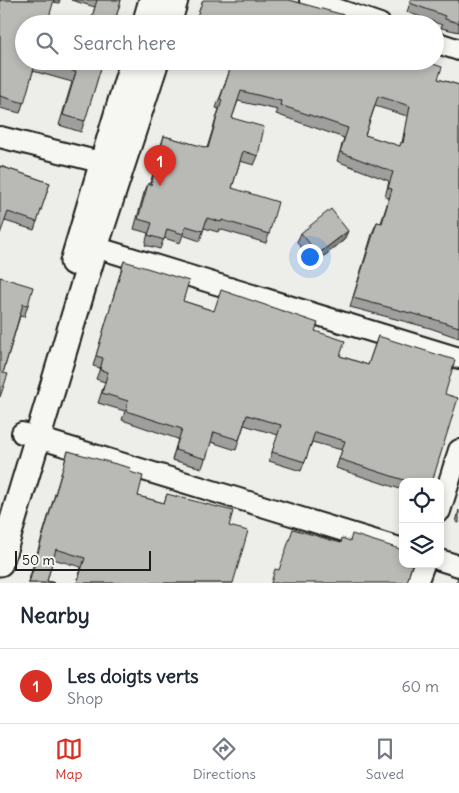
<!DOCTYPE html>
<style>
body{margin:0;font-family:Delius,sans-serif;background:#f6f6f7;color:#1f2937}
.controls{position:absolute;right:15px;bottom:15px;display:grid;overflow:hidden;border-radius:10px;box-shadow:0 2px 8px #0003}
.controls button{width:45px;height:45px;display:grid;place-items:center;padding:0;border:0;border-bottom:1px solid #e0e1e3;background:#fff;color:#1f2937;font:25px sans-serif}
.scale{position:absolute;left:15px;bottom:12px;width:136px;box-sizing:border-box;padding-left:5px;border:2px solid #1c1c1c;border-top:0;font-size:14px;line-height:18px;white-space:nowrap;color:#1c1c1c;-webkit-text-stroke:4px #f6f6f2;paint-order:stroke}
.you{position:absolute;left:309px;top:256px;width:18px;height:18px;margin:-12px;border:4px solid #fff;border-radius:50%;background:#1a73e8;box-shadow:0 0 0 8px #1a73e833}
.badge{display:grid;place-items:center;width:32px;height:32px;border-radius:50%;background:#d93025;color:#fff;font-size:16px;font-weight:700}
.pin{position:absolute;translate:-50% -41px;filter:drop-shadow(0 1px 2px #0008)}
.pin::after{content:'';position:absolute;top:26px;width:18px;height:15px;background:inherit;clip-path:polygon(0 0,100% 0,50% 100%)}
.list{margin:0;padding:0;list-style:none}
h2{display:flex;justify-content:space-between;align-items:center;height:65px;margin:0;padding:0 20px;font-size:21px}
h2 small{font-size:16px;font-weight:400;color:#747a83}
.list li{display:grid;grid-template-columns:32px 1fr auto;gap:15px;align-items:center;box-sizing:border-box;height:75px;padding:0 20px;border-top:1px solid #e0e1e3}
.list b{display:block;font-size:19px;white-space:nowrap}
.list p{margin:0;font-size:16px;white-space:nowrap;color:#747a83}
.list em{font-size:16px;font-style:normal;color:#747a83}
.icon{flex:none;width:28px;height:28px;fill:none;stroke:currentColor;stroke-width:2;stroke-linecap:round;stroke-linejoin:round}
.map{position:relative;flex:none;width:459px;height:583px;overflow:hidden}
.search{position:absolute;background:#fff;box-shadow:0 2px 8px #0003;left:15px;right:15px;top:15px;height:55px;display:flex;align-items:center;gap:12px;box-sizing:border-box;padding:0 18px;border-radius:28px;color:#747a83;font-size:19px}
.sheet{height:140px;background:#fff}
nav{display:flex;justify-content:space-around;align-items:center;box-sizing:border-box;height:70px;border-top:1px solid #e0e1e3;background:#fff;font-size:14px;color:#747a83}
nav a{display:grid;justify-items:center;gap:2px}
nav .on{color:#d93025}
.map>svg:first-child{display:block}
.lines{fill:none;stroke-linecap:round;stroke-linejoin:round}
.minor-casing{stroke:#1c1c1c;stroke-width:24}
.major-casing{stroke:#1c1c1c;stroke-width:29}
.minor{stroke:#f6f6f2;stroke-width:20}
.major{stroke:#f6f6f2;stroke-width:25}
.wall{fill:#9f9f9d;stroke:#1c1c1c;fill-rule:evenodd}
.shaded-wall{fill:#82827f;stroke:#1c1c1c}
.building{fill:#b9b9b6;stroke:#1c1c1c;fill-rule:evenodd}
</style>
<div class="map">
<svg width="459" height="583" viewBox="0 0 459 583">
<rect width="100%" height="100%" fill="#edede9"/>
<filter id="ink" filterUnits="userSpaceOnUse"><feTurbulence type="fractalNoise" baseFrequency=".02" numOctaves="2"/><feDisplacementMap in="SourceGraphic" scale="10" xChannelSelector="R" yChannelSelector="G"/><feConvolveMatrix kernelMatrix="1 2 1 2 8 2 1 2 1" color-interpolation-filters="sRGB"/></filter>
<g filter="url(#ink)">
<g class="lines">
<g class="minor-casing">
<path id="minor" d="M310,0L380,24
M435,42L459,50
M0,137L116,166
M95,247L459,358
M22,433L403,549
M440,511L459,450
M440,560L459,566
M417,583L424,564"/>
</g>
<g class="major-casing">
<path id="major" d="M145,24L152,0
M168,24L175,0
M73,262L133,61
M0,563L95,247L156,61"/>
</g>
<use href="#minor" class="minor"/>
<use href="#major" class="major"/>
</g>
<path class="wall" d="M0,0H60L59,3L53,2L24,61H103L81,132L59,125L72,82L33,71L20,113L0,108Z
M71,0H121L114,24H90L95,7Z
M411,0H459V32L441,28L442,25L407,12Z
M202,61H424L438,79L459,85V338L430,328L350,307L373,231L377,222L381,223L389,198L385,197L389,181L337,161L344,138L276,114L278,110L238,101L232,118L258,156L254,165L240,161L232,188L269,234L266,243L219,229L218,232L204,228L200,241L183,235L180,243L164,238L160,249L145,245L148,233L134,229L144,193L148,184H150L161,145L164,136L207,148L219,109L216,108L230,70ZM375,106L407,116L402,143L399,146L365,135Z
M0,166L50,183L34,230L5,221Z
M301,233L344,240L314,264L297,242Z
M124,261L183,301L214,311L315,331L340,356L368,365L378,336L445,394L432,482H403V490L336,468L342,450L312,442L301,471L269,461L278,435L244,425L236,450L211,442L202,468L172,460L178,439L122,420L125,411L98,403L105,382L96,379L100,368L93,366Z
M0,277L28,305L24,317L20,316L3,373Z
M68,451L130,472L138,496L164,503L167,494L229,526L233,583H77L81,567L53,559L47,581L55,583H28Z
M459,510V523L456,522Z"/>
<path class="shaded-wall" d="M348,231L344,240L314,264L318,254Z"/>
<path class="building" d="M0,0H54L47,24H24V61H36L24,103L0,96Z
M97,0H121L114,24H90Z
M203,0H289L366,21L365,24H194Z
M411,0H459V23L445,19V16L410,3Z
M38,61H103L85,121L63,115L76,72Z
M233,61H424L442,67L438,79L459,85V327L433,319L353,298L377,222L382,223L392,189L388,188L393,172L340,152L348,128L280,105L281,101L241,91L232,118L264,127L258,156L243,151L232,188L278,202L269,234L222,220L221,222L207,218L203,231L186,226L183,234L167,229L164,240L148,235L152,223L138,219L148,184L151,185L164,136L208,148L222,100L220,99ZM378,96L410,106L403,143L401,142L400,146L365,135Z
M0,166L50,183L37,222L8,212L0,234Z
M331,209L348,231L318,254L301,233Z
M124,261L189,281L183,301L214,311L221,290L318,323L315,331L345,341L340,356L368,365L378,336L455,360L445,394L458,398L432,482H410L339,459L345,441L315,432L305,462L272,452L281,425L247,415L239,440L214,432L206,459L175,450L182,429L126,411L128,401L102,393L108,372L100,370L103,358L96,356Z
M0,277L33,287L28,305L23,304L3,373L8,374L0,397Z
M68,451L131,468L130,472L143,476L138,496L164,503L167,494L233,511L229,526L248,531L233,583H77L85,558L56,549L47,581L55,583H29Z
M293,529L341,543L342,538L350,541L352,534L403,550V564H412L407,583H271L275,569L279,570Z
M458,577H459V583H456Z"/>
</g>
</svg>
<div class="controls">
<button><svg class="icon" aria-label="locate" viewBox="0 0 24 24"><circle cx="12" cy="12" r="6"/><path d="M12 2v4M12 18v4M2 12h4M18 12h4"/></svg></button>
<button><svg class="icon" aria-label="layers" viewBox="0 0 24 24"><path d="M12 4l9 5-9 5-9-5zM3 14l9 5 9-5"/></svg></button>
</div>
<div class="scale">50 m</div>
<div class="you"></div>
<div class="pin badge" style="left:160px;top:186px">1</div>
<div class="search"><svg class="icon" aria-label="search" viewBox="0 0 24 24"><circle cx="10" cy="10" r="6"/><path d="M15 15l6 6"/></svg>Search here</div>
</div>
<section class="sheet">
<h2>Nearby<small></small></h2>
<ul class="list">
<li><span class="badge">1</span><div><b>Les doigts verts</b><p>Shop</p></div><em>60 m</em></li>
</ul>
</section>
<nav>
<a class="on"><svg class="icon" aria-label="map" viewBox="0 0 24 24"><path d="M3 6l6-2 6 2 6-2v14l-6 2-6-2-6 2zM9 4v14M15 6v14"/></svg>Map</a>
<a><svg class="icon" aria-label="directions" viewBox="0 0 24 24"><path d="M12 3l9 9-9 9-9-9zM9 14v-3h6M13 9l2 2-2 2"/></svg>Directions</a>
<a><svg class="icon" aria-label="saved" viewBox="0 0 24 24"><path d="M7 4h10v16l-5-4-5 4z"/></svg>Saved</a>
</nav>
